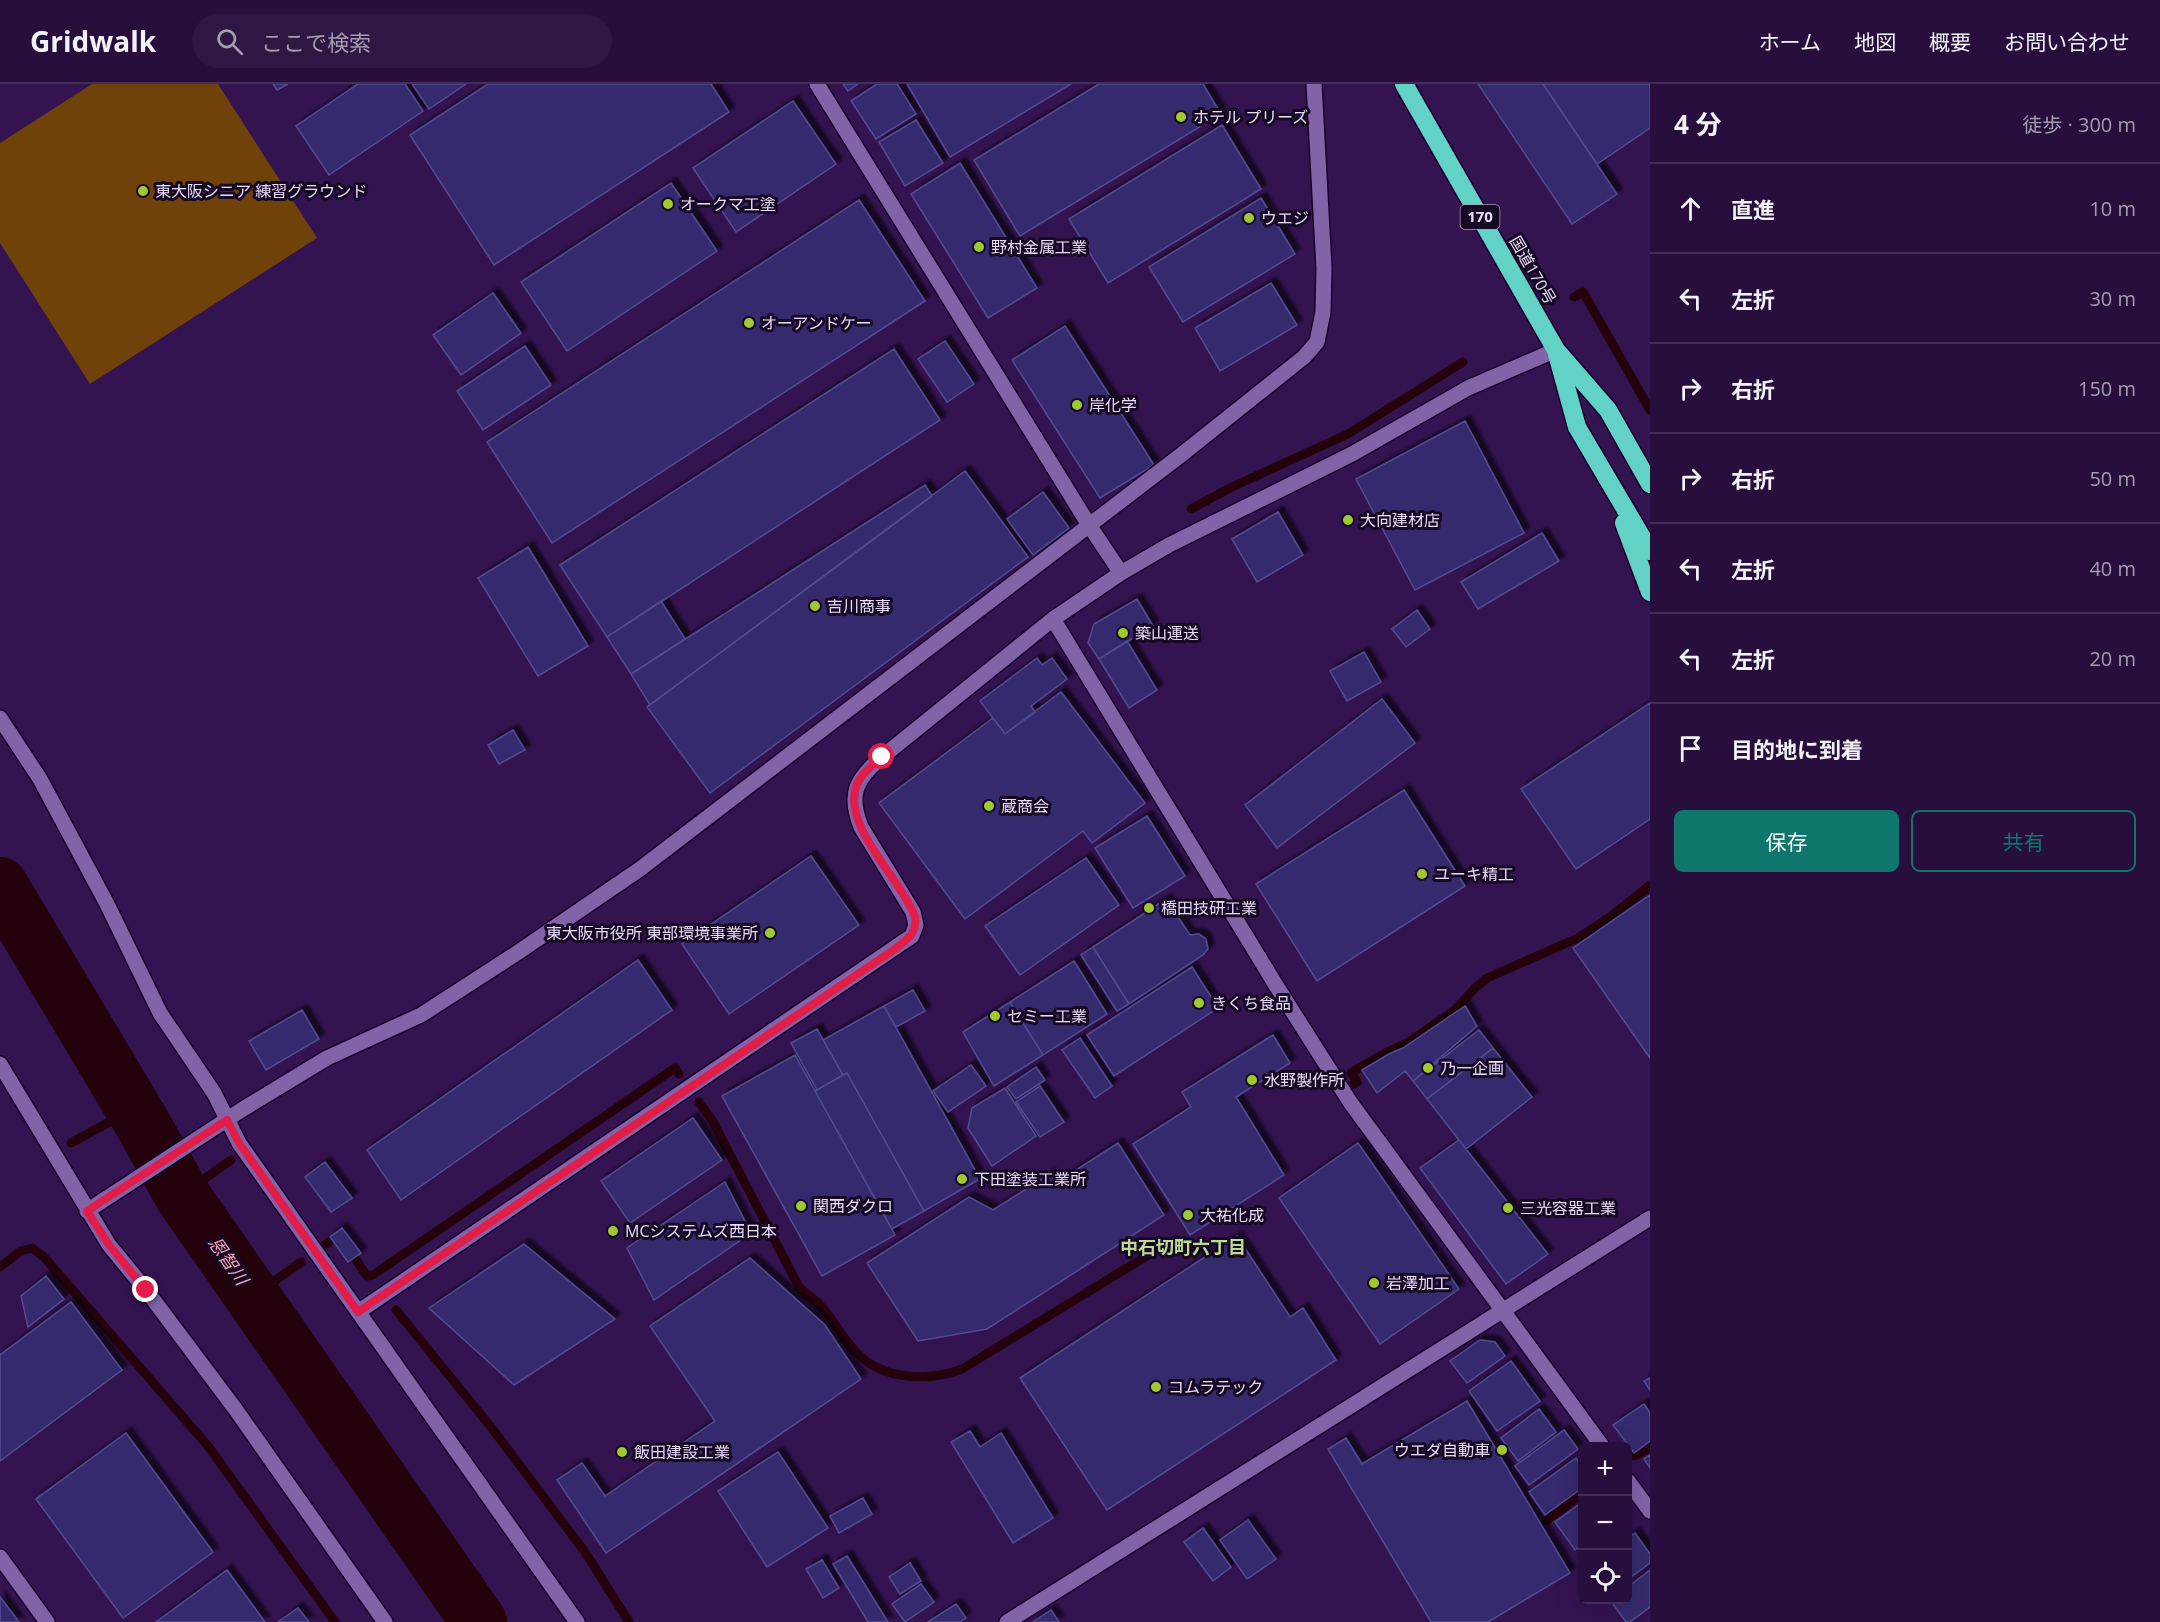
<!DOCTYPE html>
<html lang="ja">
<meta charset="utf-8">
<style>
body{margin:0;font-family:"Open Sans","Noto Sans JP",sans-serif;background:#2f1744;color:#f1f3f6}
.controls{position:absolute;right:18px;bottom:18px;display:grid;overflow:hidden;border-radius:9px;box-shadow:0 6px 24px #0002}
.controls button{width:54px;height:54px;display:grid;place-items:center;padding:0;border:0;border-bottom:2px solid #432e57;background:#270e3d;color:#f1f3f6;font:30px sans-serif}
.stop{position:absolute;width:18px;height:18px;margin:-14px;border:4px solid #e11d48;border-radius:50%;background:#fff}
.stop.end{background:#e11d48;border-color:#fff;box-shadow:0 2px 6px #0008}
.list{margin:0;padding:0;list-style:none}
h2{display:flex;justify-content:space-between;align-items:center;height:78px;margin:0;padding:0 24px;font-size:26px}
h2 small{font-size:20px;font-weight:400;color:#a49cb0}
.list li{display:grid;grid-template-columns:39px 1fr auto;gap:18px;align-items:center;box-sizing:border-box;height:90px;padding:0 24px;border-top:2px solid #432e57}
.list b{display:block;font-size:22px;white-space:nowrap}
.list em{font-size:20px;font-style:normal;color:#a49cb0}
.actions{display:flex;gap:12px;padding:18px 24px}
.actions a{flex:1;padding:14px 0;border:2px solid #0f766e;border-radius:9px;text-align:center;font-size:21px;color:#0f766e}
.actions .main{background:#0f766e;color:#fff}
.icon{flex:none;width:33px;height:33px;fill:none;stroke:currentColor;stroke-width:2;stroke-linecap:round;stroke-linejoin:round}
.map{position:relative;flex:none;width:1650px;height:1538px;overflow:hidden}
header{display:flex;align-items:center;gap:36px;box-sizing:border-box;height:84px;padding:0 30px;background:#270e3d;border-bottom:2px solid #432e57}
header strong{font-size:28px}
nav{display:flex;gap:33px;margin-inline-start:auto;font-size:21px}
.search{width:420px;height:54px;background:#2f1744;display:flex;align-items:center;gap:15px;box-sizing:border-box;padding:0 21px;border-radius:33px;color:#a49cb0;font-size:22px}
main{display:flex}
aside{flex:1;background:#270e3d}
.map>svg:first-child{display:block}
.green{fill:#6f4209}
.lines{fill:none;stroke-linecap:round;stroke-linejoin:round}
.stream{stroke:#24020c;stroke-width:9}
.river{stroke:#24020c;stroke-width:56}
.building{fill:#342b6d;stroke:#524c91;stroke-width:1.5;filter:url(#shadow)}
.minor-casing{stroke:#1a012e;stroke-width:18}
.highway-casing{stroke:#1a012e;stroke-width:21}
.minor{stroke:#8363a8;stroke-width:15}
.highway{stroke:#61d2c5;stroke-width:18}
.route{stroke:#e11d48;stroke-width:8}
.poi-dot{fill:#9eca2f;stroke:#160923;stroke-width:2}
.labels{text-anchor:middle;stroke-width:6;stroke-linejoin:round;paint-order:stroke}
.shield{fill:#160923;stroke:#a99bb9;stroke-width:1.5}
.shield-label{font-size:15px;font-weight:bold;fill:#e8daf9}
.poi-label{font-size:16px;fill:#e8daf9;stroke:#160923;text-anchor:start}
.street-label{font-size:16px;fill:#e8daf9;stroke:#160923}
.neighbourhood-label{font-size:18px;font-weight:bold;fill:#bed990;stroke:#160923}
.water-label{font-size:18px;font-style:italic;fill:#f9a2b6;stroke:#160923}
</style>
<header>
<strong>Gridwalk</strong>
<div class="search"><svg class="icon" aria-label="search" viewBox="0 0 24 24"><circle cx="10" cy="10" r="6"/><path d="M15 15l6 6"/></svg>ここで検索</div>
<nav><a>ホーム</a><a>地図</a><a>概要</a><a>お問い合わせ</a></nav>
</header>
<main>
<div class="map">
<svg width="1650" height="1538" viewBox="0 0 1650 1538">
<defs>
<filter id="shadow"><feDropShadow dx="5.5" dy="-5.5" stdDeviation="1.5" flood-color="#0009"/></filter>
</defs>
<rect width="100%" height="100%" fill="#341351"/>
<path class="green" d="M92,0H218L317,154L90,300L0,159V59Z"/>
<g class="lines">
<path class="stream" d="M1574,213L1583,208L1650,326
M1191,425L1232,403L1348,350L1463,278
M1354,1000L1357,998L1351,989L1387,968L1409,958L1455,926L1475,904L1487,894L1578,854L1610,833L1650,801
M699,1018L712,1036L799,1203C805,1210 814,1214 820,1221C834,1236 843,1255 857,1269C883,1296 929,1298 962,1285L1163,1162
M71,1059L133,1025
M182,1111L231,1076
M322,1163L339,1151L341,1154
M349,1165L367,1192L373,1191L675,984L679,990
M0,1183L21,1167L32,1164L44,1173L208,1362L335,1538
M252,1213L301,1178
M396,1226L491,1343L585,1468L629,1538
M1635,1372L1650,1363
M1546,1437L1582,1409"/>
<path class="river" d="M0,801L145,1044L182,1111L479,1538"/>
</g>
<path class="building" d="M273,0H288L277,6Z
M358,0H405L423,27L329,91L296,42Z
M412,0H466L429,25Z
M488,0H711L729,28L494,181L410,51Z
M843,0H858L848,7Z
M877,0H897L916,30L876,55L851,17Z
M907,0H1071L950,73Z
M1099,0H1203L1221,30L1020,152L974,76Z
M1478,0H1543L1617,110L1572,140Z
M1543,0H1650V44L1597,80Z
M793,17L836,80L736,148L693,84Z
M916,36L943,79L905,102L879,58Z
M1222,41L1261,105L1108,199L1069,135Z
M960,79L1037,204L988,234L911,110Z
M671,99L717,167L567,267L521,198Z
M1261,114L1295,170L1183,238L1149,183Z
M859,116L925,217L552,459L487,358Z
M1271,199L1297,241L1220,287L1195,244Z
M493,209L521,249L461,291L433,251Z
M1065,242L1154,381L1100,414L1012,276Z
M945,257L974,300L947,318L918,275Z
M525,262L551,301L483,346L457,307Z
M894,265L940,336L607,553L560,481Z
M1465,337L1524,449L1415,506L1356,395Z
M965,387L1028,473L710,709L647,623Z
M925,401L932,412L650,621L631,590Z
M1043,408L1069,444L1033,471L1007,435Z
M1278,428L1303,471L1257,498L1232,455Z
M1542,449L1559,477L1478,525L1461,498Z
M528,463L588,562L538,592L478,494Z
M1137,515L1153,542L1099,575L1088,559L1094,540Z
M661,517L685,555L631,590L607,553Z
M1417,526L1430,545L1406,563L1392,545Z
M1127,557L1157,606L1129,624L1099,575Z
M1364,568L1381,598L1347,617L1330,587Z
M1037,574L1042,581L1052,574L1067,595L1031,622L1035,628L1005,650L980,617Z
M1061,608L1145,719L1092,759L1083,747L965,835L879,719L993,634L1005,650Z
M1382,615L1415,659L1277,764L1245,721Z
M1650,619V735L1576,785L1521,705Z
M513,646L525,666L499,680L488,661Z
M1404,706L1465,802L1317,897L1256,800Z
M1147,732L1185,792L1133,824L1095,764Z
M811,772L859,841L729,930L682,860Z
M1086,774L1119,821L1020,891L985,842Z
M1650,811V974L1573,864Z
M1166,815L1190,851L1199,850L1206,855L1208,865L1203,871L1129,920L1093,863Z
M1093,863L1129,920L1117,927L1081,871Z
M638,876L672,926L401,1116L367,1066Z
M1074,877L1107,930L1043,971L1010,918Z
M1192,883L1218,924L1114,992L1087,951Z
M913,906L925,927L896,943L884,922Z
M1010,918L1043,971L994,1002L963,948Z
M884,922L980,1095L924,1127L847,989L843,991L823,956Z
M1465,922L1477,942L1413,997L1405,987L1377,1009L1362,986L1389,970L1403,964Z
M302,926L319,955L266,986L249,957Z
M817,945L843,991L817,1006L791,959Z
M1479,946L1493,964L1427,1015L1413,997Z
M1273,951L1290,979L1236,1013L1284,1091L1190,1151L1133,1060L1191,1023L1182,1008Z
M1080,954L1112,1002L1095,1014L1062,966Z
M1493,964L1532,1013L1466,1065L1427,1015Z
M795,971L895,1151L822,1192L722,1012Z
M971,981L986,1002L948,1028L933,1007Z
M1036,983L1045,996L1016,1015L1007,1003Z
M847,989L924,1127L892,1145L815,1007Z
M1040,1002L1064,1038L1040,1053L1016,1018Z
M1005,1004L1036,1052L992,1082L968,1044L972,1024Z
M693,1034L722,1076L630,1139L601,1097Z
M1459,1056L1548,1170L1506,1200L1420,1084Z
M1118,1059L1164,1131L987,1245L918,1257L867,1179L969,1113L993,1126L1050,1090L1056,1099Z
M1358,1059L1459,1205L1380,1260L1279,1114Z
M325,1078L352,1114L331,1128L305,1093Z
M725,1098L751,1149L654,1216L627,1164Z
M342,1144L361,1169L348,1178L330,1153Z
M1237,1152L1290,1233L1303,1224L1336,1276L1107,1426L1020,1294Z
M524,1160L615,1235L514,1301L429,1224Z
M750,1174L825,1241L861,1295L606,1469L557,1396L582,1379L605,1412L715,1337L650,1242Z
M46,1192L64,1215L28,1243L21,1212Z
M71,1218L122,1286L0,1377V1271Z
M1480,1256L1495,1258L1505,1272L1467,1299L1450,1277Z
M1511,1277L1540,1317L1497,1347L1469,1307Z
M1650,1294V1306L1644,1297Z
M1467,1317L1570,1489L1488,1538H1431L1328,1365L1346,1354L1362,1380Z
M1644,1320L1650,1329V1357L1634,1369L1613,1341Z
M1539,1325L1556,1348L1518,1377L1501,1354Z
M1564,1346L1578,1365L1529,1401L1515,1382Z
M970,1347L980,1363L1001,1349L1053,1434L1013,1459L951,1358Z
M126,1349L213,1468L123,1534L36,1415Z
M778,1368L828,1444L767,1483L718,1407Z
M1650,1371V1384L1644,1375Z
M1576,1374L1582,1382V1404L1545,1431L1529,1408Z
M863,1414L872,1430L839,1449L830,1432Z
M1582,1418V1461L1575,1466L1555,1438Z
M1248,1436L1276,1475L1247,1495L1220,1456Z
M1203,1444L1231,1483L1213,1497L1184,1458Z
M1635,1449L1650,1470V1479L1628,1495V1454Z
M847,1472L888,1538H868L833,1480Z
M822,1476L839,1504L823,1514L806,1485Z
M910,1479L921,1497L900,1510L889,1493Z
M227,1486L265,1538H156Z
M1650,1486V1523L1630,1538H1626L1610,1516H1628V1503Z
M921,1500L934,1518L905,1538L892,1520Z
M0,1513L19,1538H0Z
M956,1520L966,1534L960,1538H928Z
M298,1524L309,1538H278Z
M1051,1526L1059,1538H1033Z"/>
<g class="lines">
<g class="minor-casing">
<path id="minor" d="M817,0L1089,441L1121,489
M1053,535L1277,903L1350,1018L1602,1362
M0,634L40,695L107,820L160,929L214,1009L239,1059L577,1538
M0,980L109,1161L146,1206L236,1326L385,1538
M87,1127L243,1025L327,974L421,931L517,869L640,785L1181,371L1304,273L1317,258L1323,228L1324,184L1314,0
M358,1228L912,852L916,841L913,828L861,743C848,710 856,695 882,673L1053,535L1121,489L1169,461L1352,370L1468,304L1556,266
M1628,1397L1650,1427
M0,1473L47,1538
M1007,1538L1650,1134"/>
</g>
<g class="highway-casing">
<path id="highway" d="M1404,0L1556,266L1608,326L1650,400
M1557,270L1577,343L1650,467
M1624,439L1650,508"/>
</g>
<use href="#minor" class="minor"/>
<use href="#highway" class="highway"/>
</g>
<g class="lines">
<path class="route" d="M146,1206L109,1161L87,1127L227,1036L239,1059L358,1228L895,865C907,855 917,850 915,833C902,795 840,742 857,700C862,689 873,680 882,673"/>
</g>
<g class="poi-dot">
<circle cx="1181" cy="33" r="6"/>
<circle cx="143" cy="107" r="6"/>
<circle cx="668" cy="120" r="6"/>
<circle cx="1249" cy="134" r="6"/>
<circle cx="979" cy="163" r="6"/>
<circle cx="749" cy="239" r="6"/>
<circle cx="1077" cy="321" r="6"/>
<circle cx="1348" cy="436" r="6"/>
<circle cx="815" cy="522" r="6"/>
<circle cx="1123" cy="549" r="6"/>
<circle cx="989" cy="722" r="6"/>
<circle cx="1422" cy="790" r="6"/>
<circle cx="1149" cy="824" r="6"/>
<circle cx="770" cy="849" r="6"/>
<circle cx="1199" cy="919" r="6"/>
<circle cx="995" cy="932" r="6"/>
<circle cx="1428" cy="984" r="6"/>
<circle cx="1252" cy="996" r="6"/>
<circle cx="962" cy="1095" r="6"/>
<circle cx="801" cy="1122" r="6"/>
<circle cx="1508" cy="1124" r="6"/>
<circle cx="1188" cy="1131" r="6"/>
<circle cx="613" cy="1147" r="6"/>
<circle cx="1374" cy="1199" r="6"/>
<circle cx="1156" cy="1303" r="6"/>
<circle cx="1502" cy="1366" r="6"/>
<circle cx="622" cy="1368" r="6"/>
</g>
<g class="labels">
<rect class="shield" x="1460.5" y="121" width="39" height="24" rx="4.5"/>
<g class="shield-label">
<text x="1480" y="138">170</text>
</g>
<g class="poi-label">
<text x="1193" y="39">ホテル プリーズ</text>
<text x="155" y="113">東大阪シニア 練習グラウンド</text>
<text x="680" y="126">オークマ工塗</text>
<text x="1261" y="140">ウエジ</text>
<text x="991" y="169">野村金属工業</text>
<text x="761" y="245">オーアンドケー</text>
<text x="1089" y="327">岸化学</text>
<text x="1360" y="442">大向建材店</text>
<text x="827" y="528">吉川商事</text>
<text x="1135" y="555">築山運送</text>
<text x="1001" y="728">蔵商会</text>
<text x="1434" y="796">ユーキ精工</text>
<text x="1161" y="830">橋田技研工業</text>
<text x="758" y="855" text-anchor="end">東大阪市役所 東部環境事業所</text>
<text x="1211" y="925">きくち食品</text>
<text x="1007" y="938">セミー工業</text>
<text x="1440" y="990">乃一企画</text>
<text x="1264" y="1002">水野製作所</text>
<text x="974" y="1101">下田塗装工業所</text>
<text x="813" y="1128">関西ダクロ</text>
<text x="1520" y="1130">三光容器工業</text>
<text x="1200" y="1137">大祐化成</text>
<text x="625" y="1153">MCシステムズ西日本</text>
<text x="1386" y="1205">岩澤加工</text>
<text x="1168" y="1309">コムラテック</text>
<text x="1490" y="1372" text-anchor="end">ウエダ自動車</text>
<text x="634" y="1374">飯田建設工業</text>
</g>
<g class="street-label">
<text transform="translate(1533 186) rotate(60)" y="6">国道170号</text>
</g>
<g class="neighbourhood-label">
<text x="1183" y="1170">中石切町六丁目</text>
</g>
<g class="water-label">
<text transform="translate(228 1177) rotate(55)" y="6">恩智川</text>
</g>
</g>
</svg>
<div class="controls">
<button>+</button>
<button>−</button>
<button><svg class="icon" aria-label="locate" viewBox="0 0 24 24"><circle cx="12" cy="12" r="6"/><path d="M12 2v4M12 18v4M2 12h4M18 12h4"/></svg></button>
</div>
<div class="stop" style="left:882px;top:673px"></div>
<div class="stop end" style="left:146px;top:1206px"></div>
</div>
<aside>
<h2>4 分<small>徒歩 · 300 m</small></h2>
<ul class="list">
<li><svg class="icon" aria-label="ahead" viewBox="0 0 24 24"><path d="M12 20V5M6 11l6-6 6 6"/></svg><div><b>直進</b></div><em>10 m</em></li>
<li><svg class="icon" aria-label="left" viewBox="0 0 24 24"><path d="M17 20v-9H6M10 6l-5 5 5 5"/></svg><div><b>左折</b></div><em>30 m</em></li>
<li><svg class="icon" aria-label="right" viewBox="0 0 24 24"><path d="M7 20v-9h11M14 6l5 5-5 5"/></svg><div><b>右折</b></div><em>150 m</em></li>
<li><svg class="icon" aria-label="right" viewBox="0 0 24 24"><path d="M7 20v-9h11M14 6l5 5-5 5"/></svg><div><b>右折</b></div><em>50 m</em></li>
<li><svg class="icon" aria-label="left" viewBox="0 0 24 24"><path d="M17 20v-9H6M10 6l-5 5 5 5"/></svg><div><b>左折</b></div><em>40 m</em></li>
<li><svg class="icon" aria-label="left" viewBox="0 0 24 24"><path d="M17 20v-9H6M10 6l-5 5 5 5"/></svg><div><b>左折</b></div><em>20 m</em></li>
<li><svg class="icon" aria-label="arrive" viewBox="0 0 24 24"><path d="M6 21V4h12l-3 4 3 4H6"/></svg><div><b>目的地に到着</b></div></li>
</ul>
<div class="actions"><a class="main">保存</a><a>共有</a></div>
</aside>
</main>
